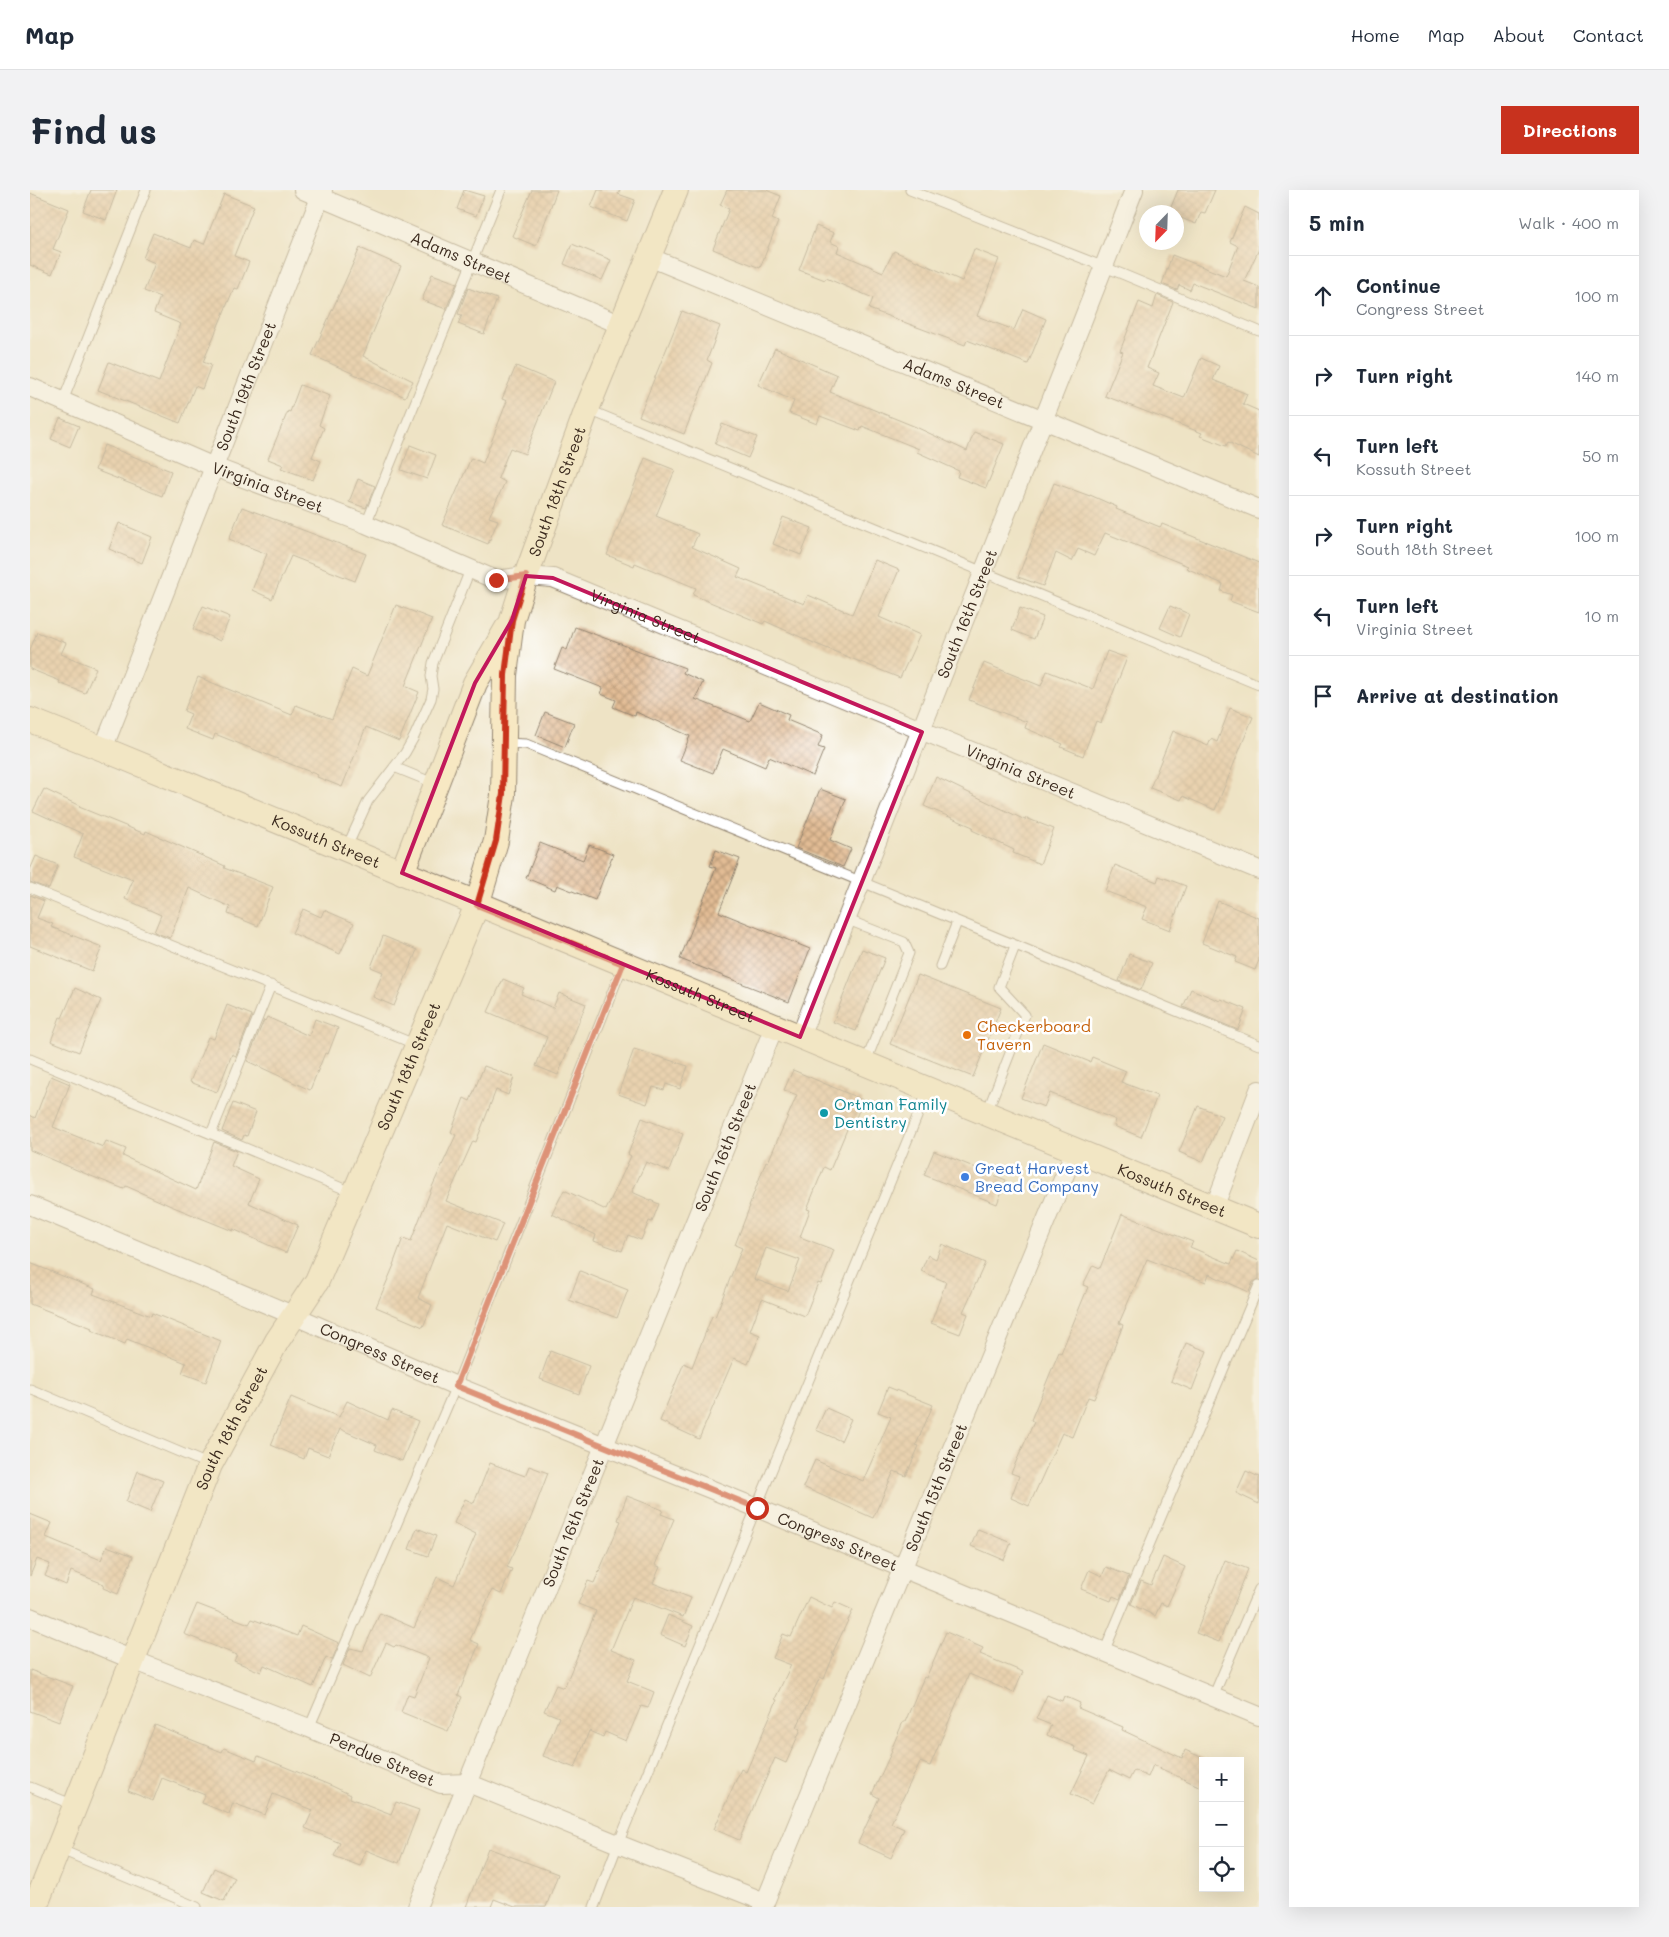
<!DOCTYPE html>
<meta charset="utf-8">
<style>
body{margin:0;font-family:Mali,sans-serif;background:#f2f2f3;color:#1f2937}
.controls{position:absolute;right:15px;bottom:15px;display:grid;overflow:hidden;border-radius:0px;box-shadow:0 5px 20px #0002}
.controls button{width:45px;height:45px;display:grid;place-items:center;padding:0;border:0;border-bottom:1px solid #e0e1e3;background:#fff;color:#1f2937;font:25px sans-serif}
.compass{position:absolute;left:1109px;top:15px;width:45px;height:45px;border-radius:50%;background:#fff;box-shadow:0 5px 20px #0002;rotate:203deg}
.stop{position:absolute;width:15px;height:15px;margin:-11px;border:4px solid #c8321e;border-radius:50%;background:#fff}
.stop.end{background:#c8321e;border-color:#fff;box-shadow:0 1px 5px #0008}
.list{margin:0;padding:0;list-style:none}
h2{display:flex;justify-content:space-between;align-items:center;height:65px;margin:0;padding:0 20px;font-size:21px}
h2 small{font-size:16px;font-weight:400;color:#747a83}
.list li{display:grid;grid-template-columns:32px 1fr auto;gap:15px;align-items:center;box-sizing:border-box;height:80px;padding:0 20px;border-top:1px solid #e0e1e3}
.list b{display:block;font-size:19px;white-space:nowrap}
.list p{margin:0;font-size:16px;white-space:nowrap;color:#747a83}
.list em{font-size:16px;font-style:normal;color:#747a83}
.icon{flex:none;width:28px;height:28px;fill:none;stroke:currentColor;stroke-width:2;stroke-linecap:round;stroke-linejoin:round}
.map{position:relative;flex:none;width:1229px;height:1717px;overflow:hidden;border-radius:0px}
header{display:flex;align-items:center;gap:30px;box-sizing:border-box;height:70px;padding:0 25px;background:#fff;border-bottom:1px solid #e0e1e3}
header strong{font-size:24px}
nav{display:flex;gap:28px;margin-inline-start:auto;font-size:18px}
.intro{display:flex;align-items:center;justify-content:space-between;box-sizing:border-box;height:120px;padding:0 30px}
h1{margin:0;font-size:35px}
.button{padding:12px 22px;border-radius:0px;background:#c8321e;color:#fff;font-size:18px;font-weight:700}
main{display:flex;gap:30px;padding:0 30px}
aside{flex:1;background:#fff;border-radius:0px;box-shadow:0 5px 20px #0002}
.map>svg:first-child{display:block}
.building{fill:url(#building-cross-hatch);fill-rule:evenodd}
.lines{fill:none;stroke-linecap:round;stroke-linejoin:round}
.lane-casing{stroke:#948672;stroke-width:11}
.street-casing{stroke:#948672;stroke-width:20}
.secondary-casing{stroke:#948672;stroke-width:26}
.lane{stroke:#fff;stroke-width:9}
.street{stroke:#fff;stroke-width:18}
.secondary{stroke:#f7e8c3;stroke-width:24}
.route{stroke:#c8321e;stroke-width:6}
.marked{fill:none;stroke:#c2185b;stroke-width:4;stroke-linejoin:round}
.food-dot{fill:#e8710a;stroke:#fff;stroke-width:2}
.culture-dot{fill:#0f9aa8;stroke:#fff;stroke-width:2}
.shop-dot{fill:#3f7fe0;stroke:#fff;stroke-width:2}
.labels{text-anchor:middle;stroke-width:5;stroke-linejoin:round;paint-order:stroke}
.street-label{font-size:16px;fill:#3b2a1e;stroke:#fff}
.food-label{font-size:16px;fill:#c56008;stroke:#fff;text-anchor:start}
.culture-label{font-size:16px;fill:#0d838f;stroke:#fff;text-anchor:start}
.shop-label{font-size:16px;fill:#366cbe;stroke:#fff;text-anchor:start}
</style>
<header>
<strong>Map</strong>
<nav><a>Home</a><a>Map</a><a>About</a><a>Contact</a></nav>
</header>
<div class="intro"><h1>Find us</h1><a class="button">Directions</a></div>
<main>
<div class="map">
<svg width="1229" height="1717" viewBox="0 0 1229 1717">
<defs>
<pattern id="building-cross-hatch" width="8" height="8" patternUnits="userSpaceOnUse" patternTransform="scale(1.25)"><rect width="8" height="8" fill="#e2bc94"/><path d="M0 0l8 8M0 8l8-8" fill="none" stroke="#b89978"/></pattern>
</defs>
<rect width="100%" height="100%" fill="#fff"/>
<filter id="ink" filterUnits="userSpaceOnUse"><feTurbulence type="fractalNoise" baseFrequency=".02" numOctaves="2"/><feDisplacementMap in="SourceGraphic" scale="10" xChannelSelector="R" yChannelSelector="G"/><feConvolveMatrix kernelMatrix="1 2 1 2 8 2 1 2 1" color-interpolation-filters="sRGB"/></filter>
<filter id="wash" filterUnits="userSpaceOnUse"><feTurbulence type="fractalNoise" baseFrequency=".0096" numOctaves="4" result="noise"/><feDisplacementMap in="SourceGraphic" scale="20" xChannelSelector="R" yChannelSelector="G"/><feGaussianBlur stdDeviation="1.12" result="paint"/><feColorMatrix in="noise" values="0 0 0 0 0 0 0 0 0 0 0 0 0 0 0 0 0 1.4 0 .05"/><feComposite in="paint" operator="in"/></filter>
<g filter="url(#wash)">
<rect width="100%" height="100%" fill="#eee3c5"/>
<g id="blocks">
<path class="building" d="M61,0H87L76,30L53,21Z
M434,0L454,6L446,26L427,19Z
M502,0H527L506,56L482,46Z
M568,0H590L588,4L605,10L597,31L561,17Z
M697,0H736L751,6L742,29L748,32L730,78L683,59L699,19L690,15Z
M1148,0H1185L1175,23L1171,22L1166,34L1146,26V22H1139Z
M0,3L39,19L23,59L31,62L22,84L0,75Z
M194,4L224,16L204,66L219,72L208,99L204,98L173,172L181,175L172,199L165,196L150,233L68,200L79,172L129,192L151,134L124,123L130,107L114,101L125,73L113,68L123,43L161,58L164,50L174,54Z
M1215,17L1229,24V59L1214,91L1229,97V119L1163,93L1160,100L1149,95L1147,100L1132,94L1142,65L1196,86L1208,56L1200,52Z
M786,36L804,43L800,52L809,56L807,62L853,82L864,61L932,91L944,59L969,69L947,126L984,140L993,119L1016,129L998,174L937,150L935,155L839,119L843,108L796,88L795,90L769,80Z
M542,54L581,70L572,90L534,74Z
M330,58L371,76L333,166L383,191L375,207L282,165Z
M402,84L427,93L416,119L392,110Z
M438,98L467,109L454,144L428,134L432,125L428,124Z
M1127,105L1143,112L1117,178L1129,183L1123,196L1154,208L1171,168L1189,176L1183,190L1217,204L1213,214L1229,221V267L1198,252L1196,256L1170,246L1172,243L1075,206L1093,162L1090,161L1109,112L1123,118Z
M652,121L690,136L677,170L682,173L654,244L609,226Z
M745,158L807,185L800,202L886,237L937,261L944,242L974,254L956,298L927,287L929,281L887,262L889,259L832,236L830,241L790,226L787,234L759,223L764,211L728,195Z
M486,176L524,192L495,264L480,258L468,288L475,292L459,327L468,330L458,354L412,335L441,268L453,273L477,211L472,209Z
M270,195L300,206L289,235L294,238L282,267L291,271L283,290L251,278L253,275L238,269L258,221L260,222Z
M30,228L49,236L40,257L21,249Z
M692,234L727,247L718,268L685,254Z
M74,255L141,281L132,306L65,280Z
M380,255L406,265L397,289L371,280Z
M615,268L645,280L626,326L668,344L662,357L711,379L707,387L774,414L778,405L822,424L845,370L869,380L849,427L890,445L870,488L786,454L735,431L733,434L663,405L666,398L605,373L604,376L577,365Z
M328,289L345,296L336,318L319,312Z
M1024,293L1060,306V305L1087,317L1086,319L1130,337L1132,334L1229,373V422L1200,411L1202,405L1191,401L1193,394L1156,378L1158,376L1075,343L1064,366L1048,359L1042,371L1026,363L1013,396L988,387Z
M212,317L336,364L325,391L261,366L242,409L222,400L237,364L199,349Z
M753,327L782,338L771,365L743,354Z
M89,333L122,347L112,373L79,359Z
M366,415L402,429L375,496L389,502L369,551L336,537L312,597L287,587L288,585L185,544L183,550L155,539L161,524L154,521L168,487L262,525L266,515L302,529L322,479L337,486Z
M173,416L200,427L190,451L163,439Z
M1140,416L1159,424L1150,447L1130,438Z
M990,418L1013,427L1004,449L982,440Z
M545,437L655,478L653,483L673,492L665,509L720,531L729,512L759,525L757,530L793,545L788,557L794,559L783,586L739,567L735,577L693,559L683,583L650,570L660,546L606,522L605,526L583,517L586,510L571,504L573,498L524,479L532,458L537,460Z
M7,442L36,453L31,464L66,478L55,503L29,493L30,491L0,479V460Z
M1077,461L1097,468L1071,533L1066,531L1053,566L1031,557L1033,554L995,538L997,532L939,510L954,473L1011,496L1017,481L1063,499Z
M1200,518L1223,527L1185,620L1153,606L1151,610L1120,598L1143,541L1178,556L1181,549L1187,552Z
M515,522L544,533L535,557L506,545Z
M906,587L995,630L996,628L1024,639L1010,674L983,663L984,660L942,640L943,637L894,616Z
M14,599L50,616L49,617L115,644L116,641L195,676L194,678L243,697L228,736L198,724L200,717L159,698L140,748L124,742L131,725L95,709L103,690L44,667L53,644L3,621Z
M790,599L816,609L800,650L821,659L813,677L766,658Z
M510,653L553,670L559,655L583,664L565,710L527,695L525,700L496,688Z
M686,660L710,669L689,722L780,759L759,812L650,769L686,678L680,676Z
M6,666L28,675L19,699L0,692V680Z
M1085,675L1127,692L1129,686L1156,696L1140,740L1112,729L1117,717L1075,701Z
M0,705L14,711L7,728L23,734L21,737L72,757L62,781L0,756Z
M1188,711L1229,728V770L1225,780L1205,772L1207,767L1172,753Z
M273,719L291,727L294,720L324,733L310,764L262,743Z
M353,746L387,760L364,816L343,807L353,782L341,777Z
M832,759L855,768L826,841L803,832Z
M1099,764L1122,773L1111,800L1089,791Z
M888,785L971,818L943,887L860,854Z
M473,789L494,798L491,804L523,818L529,803L556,814L528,885L506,876L517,847L458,822Z
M45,798L71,810L49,862L21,851L30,827L32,828Z
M1161,799L1190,811L1191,809L1216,819L1208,840L1153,817Z
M197,815L222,825L206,866L202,864L187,902L160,892L178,847L184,849Z
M237,827L279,846L285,829L308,838L298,864L295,863L280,900L217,871L234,830L235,831Z
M1013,853L1060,872L1062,867L1096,881L1091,892L1127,906L1111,947L1084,936L1086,930L1020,903L1014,917L991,908Z
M604,859L658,876L650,899L636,894L634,900L623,897L617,914L588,904Z
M454,876L484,887L478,905L466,900L446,952L443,951L416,1011L473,1034L465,1052L417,1033L388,1108L402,1115L393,1137L346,1117L364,1075H363L373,1048L381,1051L402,997L426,945L421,942L434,908L440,911Z
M763,880L833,910L822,938L818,937L800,980L794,977L777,1019L780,1020L770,1047L804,1060L791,1094L788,1093L775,1126L732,1109L720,1141L730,1145L718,1174L704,1168L669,1249L630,1231L654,1173L662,1177L682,1126L685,1127L712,1058L705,1055L720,1016H719L736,971L738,972L767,905L754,900ZM736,1058L770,1070L758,1101L724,1089Z
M21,886L40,894L23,937L73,957L76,951L96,959L93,966L166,1000L184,952L207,961L201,976L229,989L219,1013L268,1035L256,1063L203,1039V1041L141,1016L96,996L94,999L61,986L0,960V925L5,928Z
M203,913L226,922L217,946L214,945L212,950L192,941Z
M1168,916L1192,926L1173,972L1149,962Z
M612,928L653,944L639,981L616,972L602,1002L629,1014L622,1032L619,1031L611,1050L598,1045L592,1061L564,1051L566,1045L522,1024L534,1000L576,1020L601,966L598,964Z
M904,961L976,990L967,1014L894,985Z
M1092,1024L1163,1052L1160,1057L1201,1074L1207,1061L1229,1071V1089L1223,1092L1219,1102L1179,1084L1176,1092L1117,1069L1089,1133L1093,1135L1064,1209L1058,1207L1042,1247L1032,1243L999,1316L981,1308L989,1286L981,1283L1004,1232L1001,1230L1029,1162L1031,1163L1058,1097L1053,1095L1063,1075L1070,1078Z
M912,1054L955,1073L933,1122L938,1124L930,1144L901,1133L916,1092L891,1081L898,1065L906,1069Z
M0,1073L65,1099L63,1104L121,1126L122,1123L191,1151L176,1192L152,1183L156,1173L97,1149L95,1154L61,1140L62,1138L0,1114Z
M550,1081L598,1100L587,1128L539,1110Z
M1156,1153L1177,1161L1162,1200L1141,1191Z
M520,1161L559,1176L549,1204L510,1189Z
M858,1197L903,1215L886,1255L889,1256L876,1286L864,1281L843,1328L773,1297L785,1270L833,1291L861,1227L848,1222Z
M261,1207L309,1227L317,1211L358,1230L362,1220L388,1231L372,1271L345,1260L347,1255L310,1239L298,1266L278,1258L274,1269L241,1255Z
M796,1218L821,1229L811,1251L786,1240Z
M460,1273L495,1286L499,1276L518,1283L500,1330L477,1377L482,1379L471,1404L462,1400L440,1450L449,1454L428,1505L432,1507L418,1541L371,1522L378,1504L384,1506L399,1468L366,1455L364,1457L356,1453L340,1488L313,1475L320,1458L333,1461L350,1423L384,1438L407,1387L424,1395L446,1344L424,1333L435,1309L444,1313Z
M108,1281L133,1291L120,1322L96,1312Z
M1216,1281L1229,1287V1314L1206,1303Z
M597,1306L633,1320L631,1324L644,1329L625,1375L630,1377L623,1393L661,1408L653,1427L603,1407L581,1460L606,1470L597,1491L624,1502L618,1518L611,1516L596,1551L575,1542L573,1547L559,1541L545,1578L513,1566L529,1527L514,1521L526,1495L534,1498L566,1421L548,1414L558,1391L564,1393L591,1331L588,1330Z
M0,1324L22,1333L16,1347L71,1370L77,1356L103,1366L88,1404L73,1398L74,1394L41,1381L36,1395L15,1386L20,1374L7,1369L0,1386Z
M387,1338L406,1346L398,1366L379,1359Z
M948,1339L981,1353L974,1370L941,1356Z
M1133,1367L1155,1377L1137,1416L1131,1413L1125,1426L1101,1414L1111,1391L1121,1395Z
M1195,1370L1218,1379L1189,1452L1166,1443Z
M1076,1377L1099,1386L1090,1409L1083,1406L1081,1411L1051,1399L1059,1380L1072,1386Z
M779,1407L802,1418L805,1412L823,1420L802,1464H804L794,1489L790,1487L767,1537L771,1539L756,1573L745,1568L709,1650L684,1639L711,1579L716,1582L747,1510L745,1509L761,1475L743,1468L753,1444L761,1447Z
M167,1414L219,1434L222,1429L267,1446L271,1436L309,1453L302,1470L296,1467L283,1497L234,1475L231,1482L204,1471L207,1465L154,1444Z
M638,1425L663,1436L655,1456L630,1445Z
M916,1442L953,1458L950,1464L993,1482L984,1503L939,1484L900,1576L890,1572L861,1633L874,1639L861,1668L828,1653L849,1608L842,1604L862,1561L861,1560L873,1532H875L894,1487L896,1488Z
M0,1480L43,1496L29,1532L0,1521Z
M1017,1505L1032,1511L1034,1506L1050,1513L1048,1518L1093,1537L1092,1540L1152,1568L1155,1560L1173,1568V1598L1123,1575L1118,1587L1104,1580L1099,1590L1079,1580L1062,1614L1041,1604L1059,1566L1044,1560L1045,1557L1017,1545L1021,1535L1006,1529Z
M125,1535L192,1562L194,1558L226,1571L228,1566L302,1596L321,1605L320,1608L361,1624L366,1612L389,1620L369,1673L336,1660L330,1676L304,1666L310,1653L275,1638L283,1620L243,1604L235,1625L203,1613L199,1624L172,1613L175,1605L132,1588L123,1611L98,1601Z
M458,1658L528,1684L516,1717H485L464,1709L461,1717H436Z
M184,1678L205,1688L194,1711L173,1702Z"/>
</g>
</g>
<g filter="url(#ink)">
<use href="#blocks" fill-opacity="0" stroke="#948672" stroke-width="1"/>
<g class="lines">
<g class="lane-casing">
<path id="lane" d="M880,0L1092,84L1229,141
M33,211L116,0
M559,220L1229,495
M336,334L471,0
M474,553L496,554L1229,855
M364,577L406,594
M316,659L338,611L375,563L384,547L401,509L403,499L401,486L403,473L440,380
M0,698L387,855
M818,730L874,752L879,763L835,874
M910,776L927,732
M0,869L324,1003
M957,922L995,825L969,797L985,756
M181,944L241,795
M0,1199L180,1275
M1074,1462L1229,1095
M1183,1507L1229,1399
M279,1538L426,1196L593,775
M0,1597L44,1615
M29,1659L167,1717
M564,1717L588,1654L898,900"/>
</g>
<g class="street-casing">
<g id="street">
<path id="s1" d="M273,0L591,135"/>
<path id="s2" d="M619,67L1229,319"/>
<path id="s3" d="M0,197L184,277L336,334L466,390L496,386L523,388L1229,680"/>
<path id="s4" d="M73,559L293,0"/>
<path id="s5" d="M770,847L1104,0"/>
<path id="s6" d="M0,1015L265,1126L426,1196L727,1318L1229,1526"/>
<path d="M1184,1018L1229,900"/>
<path id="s7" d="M0,1427L103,1470L279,1538L411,1594L438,1593L588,1654L735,1712"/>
<path id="s8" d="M387,1717L744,837"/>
<path id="s9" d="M733,1717L1045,960"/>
</g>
</g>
<g class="secondary-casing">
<g id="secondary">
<path id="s10" d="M0,530L73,559L1229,1036"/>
<path d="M372,683L445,493L477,438"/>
<path id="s11" d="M5,1717L180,1275L247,1151L287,1091L447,715L466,651L473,605L475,485L482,430L496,386L557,219L646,0"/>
</g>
</g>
<use href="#lane" class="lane"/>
<use href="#street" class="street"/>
<use href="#secondary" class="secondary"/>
</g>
</g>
<g class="lines" filter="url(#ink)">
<path class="route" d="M466,390L496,386L482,430L475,485L473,604L466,651L447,715L593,774L426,1196L727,1318"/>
</g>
<path d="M0 0H1229V1717H0ZM496,386L523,388L892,542L770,847L372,683L445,493L482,430Z" fill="#eee3c5" fill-opacity=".55" fill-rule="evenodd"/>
<path class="marked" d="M496,386L523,388L892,542L770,847L372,683L445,493L482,430Z"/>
<circle class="food-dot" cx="937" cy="845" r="5"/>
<circle class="culture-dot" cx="794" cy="923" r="5"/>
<circle class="shop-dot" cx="935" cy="987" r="5"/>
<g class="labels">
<g class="street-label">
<text dy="6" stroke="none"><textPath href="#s1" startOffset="172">Adams Street</textPath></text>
<text dy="6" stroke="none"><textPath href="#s2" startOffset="330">Adams Street</textPath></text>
<text dy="6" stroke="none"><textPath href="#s4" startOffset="390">South 19th Street</textPath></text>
<text dy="6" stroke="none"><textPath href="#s3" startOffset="258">Virginia Street</textPath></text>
<text dy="6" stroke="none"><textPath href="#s11" startOffset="1522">South 18th Street</textPath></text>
<text dy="6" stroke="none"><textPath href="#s5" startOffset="455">South 16th Street</textPath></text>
<text dy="6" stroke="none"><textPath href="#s3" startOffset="662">Virginia Street</textPath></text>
<text dy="6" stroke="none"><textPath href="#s3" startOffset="1068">Virginia Street</textPath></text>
<text dy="6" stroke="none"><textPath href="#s10" startOffset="320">Kossuth Street</textPath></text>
<text dy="6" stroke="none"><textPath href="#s10" startOffset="725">Kossuth Street</textPath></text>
<text dy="6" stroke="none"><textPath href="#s11" startOffset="922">South 18th Street</textPath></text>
<text dy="6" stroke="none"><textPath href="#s8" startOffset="820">South 16th Street</textPath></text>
<text dy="6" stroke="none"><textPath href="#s10" startOffset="1235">Kossuth Street</textPath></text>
<text dy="6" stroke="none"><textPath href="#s6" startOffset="380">Congress Street</textPath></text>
<text dy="6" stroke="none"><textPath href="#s11" startOffset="518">South 18th Street</textPath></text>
<text dy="6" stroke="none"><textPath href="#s9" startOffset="454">South 15th Street</textPath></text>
<text dy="6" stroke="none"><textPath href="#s8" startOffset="415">South 16th Street</textPath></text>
<text dy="6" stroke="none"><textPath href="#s6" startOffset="875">Congress Street</textPath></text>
<text dy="6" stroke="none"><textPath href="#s7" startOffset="380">Perdue Street</textPath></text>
</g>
<g class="food-label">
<text x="947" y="842">Checkerboard<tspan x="947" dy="18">Tavern</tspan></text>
</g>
<g class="culture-label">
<text x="804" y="920">Ortman Family<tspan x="804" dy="18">Dentistry</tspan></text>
</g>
<g class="shop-label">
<text x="945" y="984">Great Harvest<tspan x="945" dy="18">Bread Company</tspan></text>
</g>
</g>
</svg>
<div class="controls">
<button>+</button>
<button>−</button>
<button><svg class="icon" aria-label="locate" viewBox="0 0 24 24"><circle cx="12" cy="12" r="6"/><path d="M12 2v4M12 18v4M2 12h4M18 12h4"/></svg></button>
</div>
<svg class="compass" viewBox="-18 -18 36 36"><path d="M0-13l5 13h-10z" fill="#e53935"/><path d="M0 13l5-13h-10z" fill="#747a83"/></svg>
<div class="stop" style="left:727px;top:1318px"></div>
<div class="stop end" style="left:466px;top:390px"></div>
</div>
<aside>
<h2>5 min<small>Walk · 400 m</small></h2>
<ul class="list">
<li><svg class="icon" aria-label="ahead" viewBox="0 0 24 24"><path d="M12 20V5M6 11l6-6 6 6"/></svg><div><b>Continue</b><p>Congress Street</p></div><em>100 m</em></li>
<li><svg class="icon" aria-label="right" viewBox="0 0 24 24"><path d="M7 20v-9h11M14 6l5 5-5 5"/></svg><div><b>Turn right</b></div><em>140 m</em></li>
<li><svg class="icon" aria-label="left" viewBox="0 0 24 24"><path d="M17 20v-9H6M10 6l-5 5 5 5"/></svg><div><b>Turn left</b><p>Kossuth Street</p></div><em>50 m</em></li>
<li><svg class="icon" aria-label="right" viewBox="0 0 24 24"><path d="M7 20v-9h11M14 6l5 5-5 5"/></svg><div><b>Turn right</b><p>South 18th Street</p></div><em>100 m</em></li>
<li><svg class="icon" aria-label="left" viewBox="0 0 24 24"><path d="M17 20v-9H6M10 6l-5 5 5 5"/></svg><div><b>Turn left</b><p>Virginia Street</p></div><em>10 m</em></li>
<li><svg class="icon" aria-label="arrive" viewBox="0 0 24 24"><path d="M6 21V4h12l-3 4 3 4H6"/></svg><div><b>Arrive at destination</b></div></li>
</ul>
</aside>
</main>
